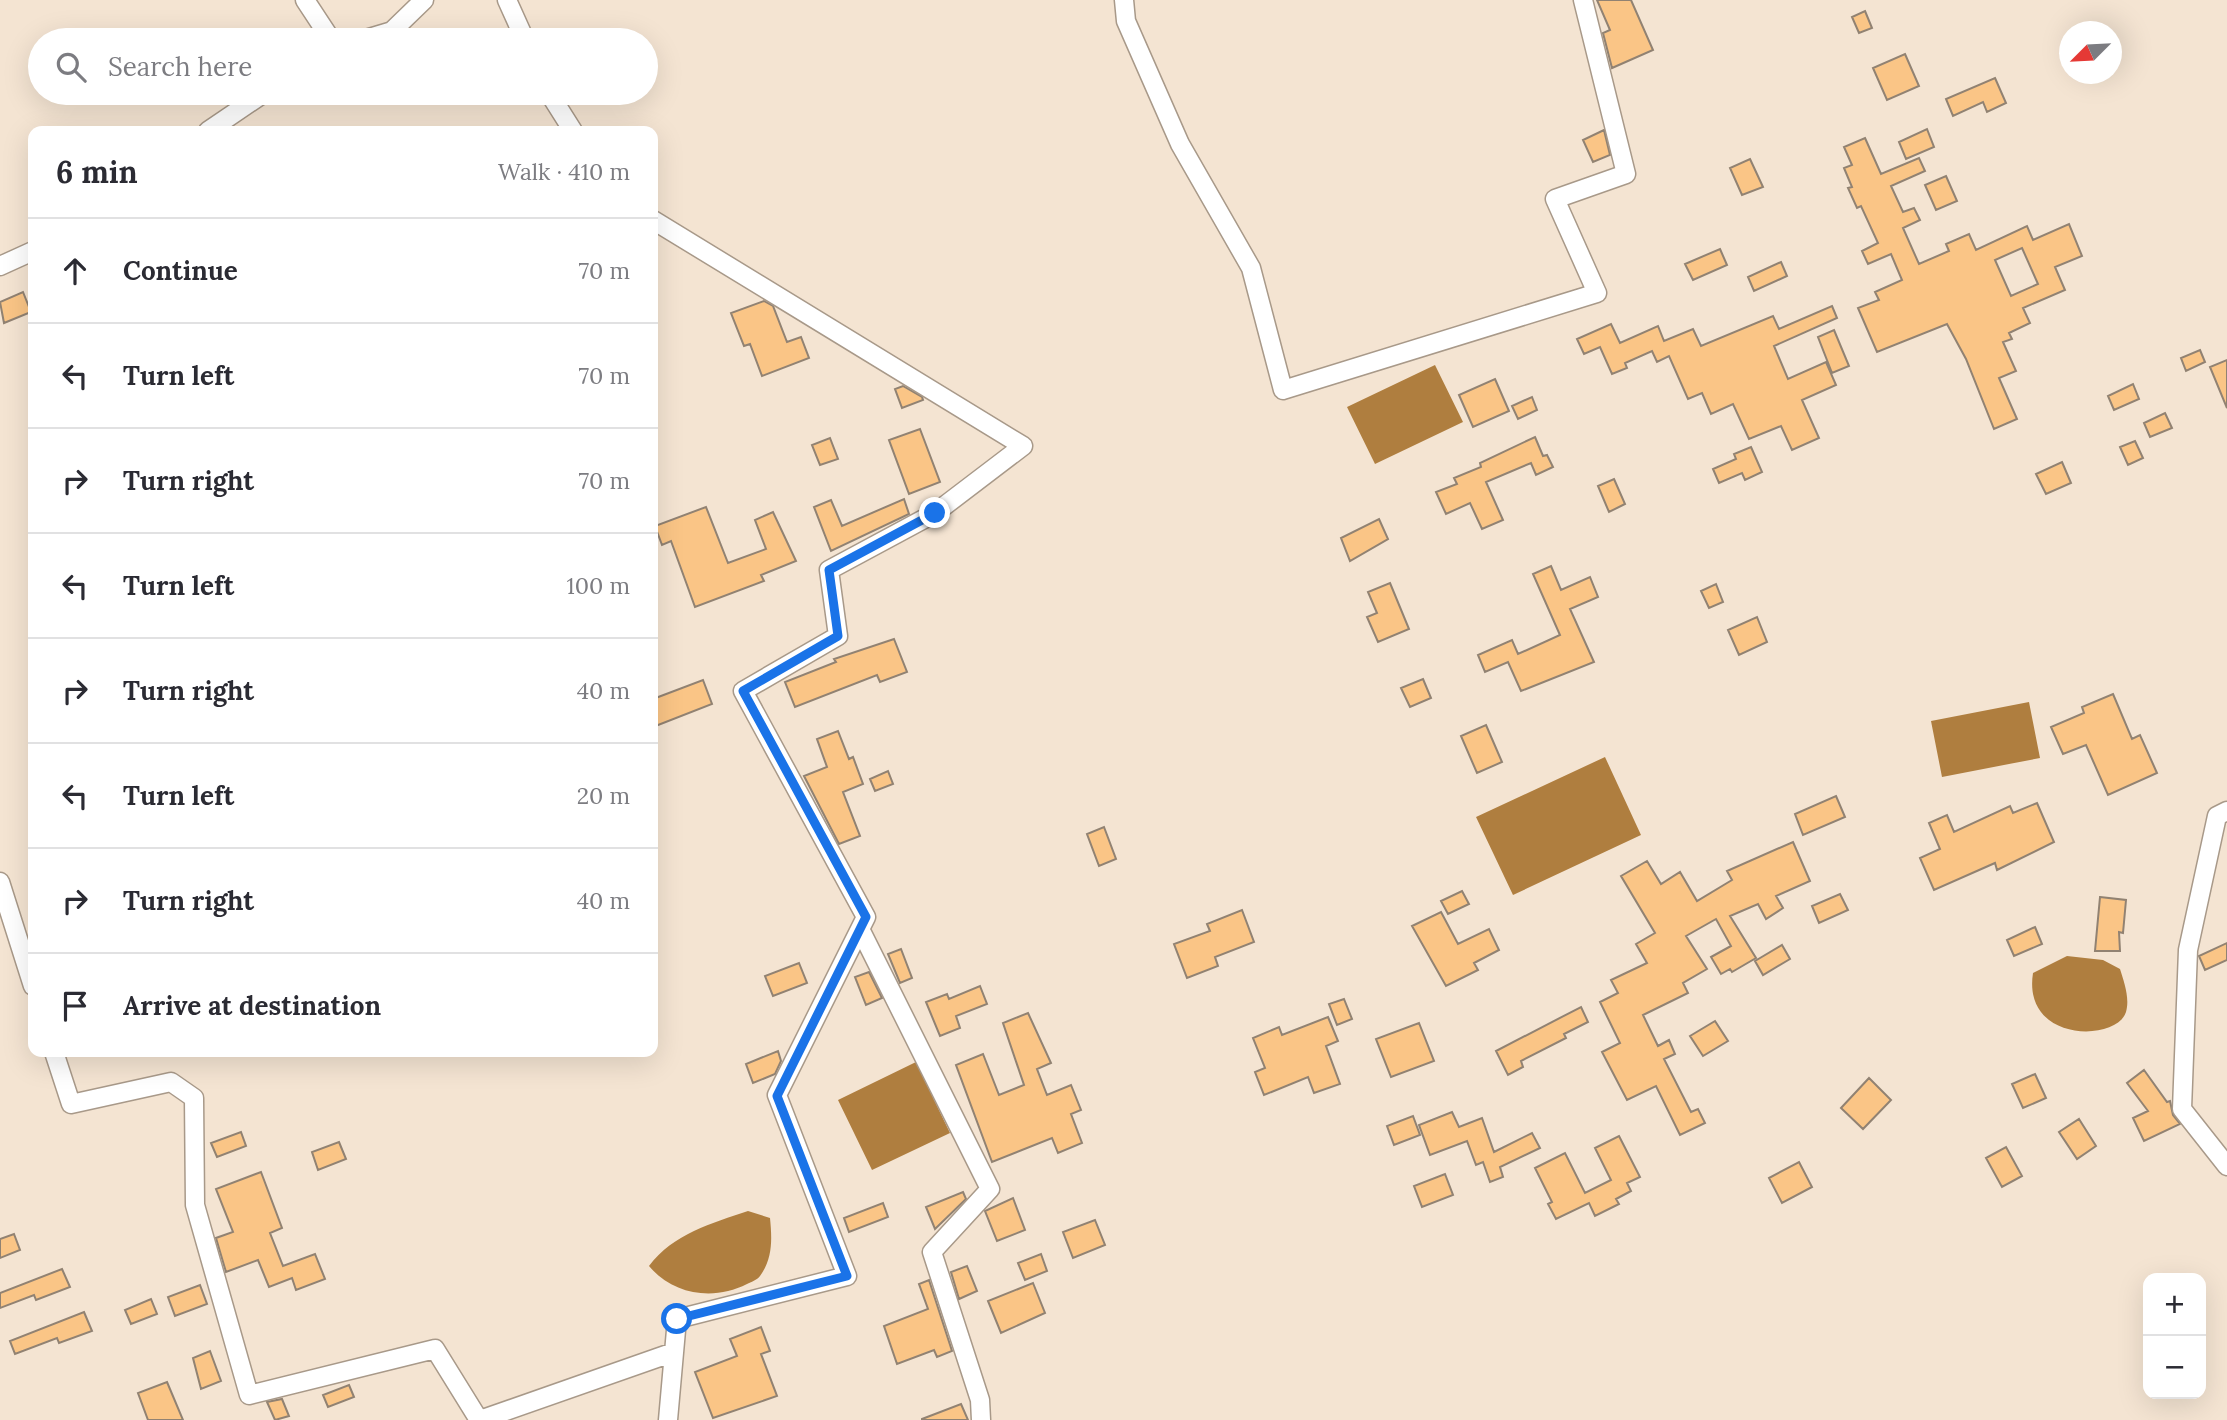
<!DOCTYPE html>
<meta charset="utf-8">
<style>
body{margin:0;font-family:Lora,serif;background:#f2f2f3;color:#2b2b33}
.controls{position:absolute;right:21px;bottom:21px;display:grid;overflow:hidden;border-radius:14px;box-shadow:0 7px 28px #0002}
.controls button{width:63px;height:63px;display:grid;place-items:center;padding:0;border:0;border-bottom:2px solid #e1e1e2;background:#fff;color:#2b2b33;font:35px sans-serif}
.compass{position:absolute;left:2059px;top:21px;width:63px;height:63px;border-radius:50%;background:#fff;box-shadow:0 7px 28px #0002;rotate:246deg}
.stop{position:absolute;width:21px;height:21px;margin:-16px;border:5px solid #1a73e8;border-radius:50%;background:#fff}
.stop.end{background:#1a73e8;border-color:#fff;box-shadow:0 2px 7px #0008}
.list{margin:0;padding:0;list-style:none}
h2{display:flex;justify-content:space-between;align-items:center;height:91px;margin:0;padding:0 28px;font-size:30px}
h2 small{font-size:23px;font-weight:400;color:#7c7c81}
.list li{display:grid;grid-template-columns:46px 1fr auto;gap:21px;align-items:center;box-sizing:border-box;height:105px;padding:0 28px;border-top:2px solid #e1e1e2}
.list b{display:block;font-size:26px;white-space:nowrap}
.list em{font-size:23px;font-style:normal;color:#7c7c81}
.icon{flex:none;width:38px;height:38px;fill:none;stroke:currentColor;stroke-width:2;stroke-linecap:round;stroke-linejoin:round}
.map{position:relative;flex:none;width:2227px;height:1420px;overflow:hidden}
.search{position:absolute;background:#fff;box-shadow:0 7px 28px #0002;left:28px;top:28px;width:630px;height:77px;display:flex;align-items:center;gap:18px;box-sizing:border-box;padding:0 24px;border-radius:38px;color:#7c7c81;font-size:26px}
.panel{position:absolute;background:#fff;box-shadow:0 7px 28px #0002;left:28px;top:126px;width:630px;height:931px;border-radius:14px}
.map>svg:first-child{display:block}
.water{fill:#af7e3f}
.building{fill:#fac586;stroke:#918272;stroke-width:2;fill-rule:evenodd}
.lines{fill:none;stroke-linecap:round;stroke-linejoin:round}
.street-casing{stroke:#a89989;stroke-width:21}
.street{stroke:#fff;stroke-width:18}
.route{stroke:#1a73e8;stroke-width:9}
</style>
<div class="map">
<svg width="2227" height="1420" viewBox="0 0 2227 1420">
<rect width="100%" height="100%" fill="#f4e4d2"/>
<path class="water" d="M1435,365L1463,422L1375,464L1347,407Z
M2029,702L2040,758L1942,777L1931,721Z
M1605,757L1641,835L1513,895L1476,817Z
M2067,956L2103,960L2120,969C2124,982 2130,998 2126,1012C2117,1042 2022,1043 2033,973Z
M916,1062L950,1133L872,1170L838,1100Z
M748,1211L770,1218C772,1239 773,1258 760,1276C757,1280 751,1282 747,1284C714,1301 673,1295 649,1266C673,1234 712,1223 748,1211Z"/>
<path class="building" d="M1597,0H1631L1653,50L1612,68L1603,33L1610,30Z
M1865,11L1872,28L1859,33L1852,17Z
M1905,54L1919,86L1887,100L1873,68Z
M1995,78L2006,103L1987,112L1983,102L1953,116L1946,99Z
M1927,129L1934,147L1906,159L1899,142Z
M1604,130L1610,155L1593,162L1583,140Z
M1865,138L1881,174L1919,158L1925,171L1891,186L1903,212L1914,208L1920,220L1903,228L1919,264L1949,251L1946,244L1969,234L1976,250L2027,226L2033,240L2069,224L2082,256L2055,267L2065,290L2023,308L2030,323L2009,333L2012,339L2003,342L2016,371L1999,378L2017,419L1994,429L1966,359L1947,324L1877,352L1858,308L1879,300L1875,292L1902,280L1891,254L1868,264L1862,251L1878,243L1861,206L1857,208L1848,188L1852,187L1844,168L1852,165L1844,147ZM2022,248L2038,284L2011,296L1995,260Z
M1750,159L1763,187L1742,195L1730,168Z
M1946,176L1957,201L1936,210L1925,185Z
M1720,249L1727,265L1693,280L1685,264Z
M1781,262L1787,276L1754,291L1748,277Z
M23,292L31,312L4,323L0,302Z
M764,301L773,306L787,342L801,337L809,358L762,376L750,344L744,346L731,313Z
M1832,306L1837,318L1774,346L1788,379L1826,362L1836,385L1802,400L1819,438L1792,450L1781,426L1749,439L1733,404L1711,414L1702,393L1688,399L1669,356L1657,362L1652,351L1625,363L1627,368L1612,374L1600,347L1584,354L1577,339L1611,324L1620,343L1658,326L1664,341L1693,329L1701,346L1773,316L1779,329Z
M1834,330L1849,366L1832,373L1818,337Z
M2200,350L2205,362L2186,371L2181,358Z
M2227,360V408L2210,367Z
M1495,379L1509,411L1473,427L1459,395Z
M2133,384L2139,399L2114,410L2108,396Z
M903,386L922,397L923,400L902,408L895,389Z
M1532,397L1537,410L1518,419L1512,406Z
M2165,413L2172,428L2150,437L2144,423Z
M920,429L940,482L909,494L889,440Z
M1535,437L1543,456L1547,455L1553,467L1536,475L1531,463L1486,482L1503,520L1482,529L1470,503L1446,514L1436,492L1457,484L1454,478L1481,467L1480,463Z
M830,438L838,459L820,465L812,445Z
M2135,441L2143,458L2128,465L2120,447Z
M1751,447L1762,472L1745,480L1742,473L1719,483L1713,469L1736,459L1734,454Z
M2062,462L2071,483L2046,494L2036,474Z
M1614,479L1625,504L1609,512L1598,486Z
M904,499L909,514L831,551L814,507L831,500L842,526Z
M706,507L728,563L766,549L755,520L773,512L796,561L761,575L764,581L695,607L671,541L662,545L655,526Z
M1379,519L1388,539L1350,561L1341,538Z
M1551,566L1561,590L1590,577L1598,597L1570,609L1594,662L1521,691L1508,662L1485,672L1478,655L1512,640L1518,654L1560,635L1533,574Z
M1390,583L1409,629L1378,642L1367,617L1377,613L1368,592Z
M1716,584L1723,602L1709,608L1701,591Z
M1757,617L1767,642L1739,655L1728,630Z
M894,639L907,672L880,682L877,675L795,707L785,682L836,662L834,659Z
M1423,679L1431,698L1410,707L1401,688Z
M703,680L712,704L653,727V699Z
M2113,694L2132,739L2140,735L2157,773L2108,795L2086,745L2063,754L2051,727L2084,713L2082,707Z
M1486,725L1502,762L1477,773L1461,736Z
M838,731L849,759L853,757L863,784L843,792L860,836L839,844L804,776L827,767L817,739Z
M888,771L893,784L875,791L870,779Z
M1836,796L1845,817L1803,835L1795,814Z
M2037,803L2054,842L1997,870L1995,863L1934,890L1920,858L1940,849L1929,823L1947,815L1954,832L2010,806L2013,813Z
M1104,827L1116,859L1099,866L1087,834Z
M1793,842L1810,881L1776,896L1783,908L1766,919L1758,904L1730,916L1756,958L1732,972L1730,969L1721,974L1711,957L1731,946L1716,919L1686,936L1707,969L1683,983L1688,993L1643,1015L1658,1046L1669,1040L1675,1054L1664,1059L1691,1112L1698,1109L1705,1123L1680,1135L1656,1086L1627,1100L1602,1052L1620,1043L1600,1002L1618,993L1611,980L1647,963L1636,944L1655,933L1621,876L1647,861L1661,884L1680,872L1697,901L1732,880L1727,871Z
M1462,891L1469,904L1448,914L1441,901Z
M1840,894L1848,910L1819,923L1812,906Z
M2100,897L2126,900L2123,933L2119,932L2120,951H2095Z
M1242,910L1254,942L1215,957L1218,966L1187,978L1174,944L1210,931L1207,924Z
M1441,912L1458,944L1489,929L1499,950L1474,963L1478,970L1446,986L1412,926Z
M2035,927L2042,944L2014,956L2007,940Z
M2227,943V960L2205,970L2199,956Z
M1782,945L1790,959L1763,975L1755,961Z
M901,949L912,978L900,983L888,954Z
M799,963L807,983L773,996L765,976Z
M869,972L882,998L866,1005L855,977Z
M980,986L987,1004L956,1016L960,1028L940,1036L926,1002L947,994L949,999Z
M1344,999L1352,1019L1337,1025L1329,1004Z
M1581,1007L1588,1022L1564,1034L1566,1038L1521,1061L1523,1067L1508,1075L1496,1051Z
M1028,1013L1051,1063L1037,1069L1047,1095L1071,1085L1081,1110L1071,1114L1082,1143L1058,1153L1052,1138L992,1162L956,1065L983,1054L999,1095L1024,1085L1003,1023Z
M1328,1017L1338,1041L1326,1046L1340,1084L1314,1093L1308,1077L1264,1095L1255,1072L1265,1068L1253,1038L1279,1027L1282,1035Z
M1715,1021L1728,1041L1703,1056L1690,1036Z
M1419,1023L1434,1061L1391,1077L1376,1039Z
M778,1051L781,1061L775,1074L753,1083L746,1064Z
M2144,1070L2167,1102L2170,1101L2173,1115L2180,1124L2144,1141L2133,1118L2148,1111L2127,1083Z
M2035,1074L2046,1098L2023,1108L2012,1084Z
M1869,1078L1891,1100L1863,1129L1841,1108Z
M1452,1112L1459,1127L1482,1118L1494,1152L1532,1133L1540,1148L1500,1167L1503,1177L1490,1182L1483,1162L1476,1165L1467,1141L1430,1155L1419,1125Z
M1413,1116L1420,1135L1394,1145L1387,1126Z
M2079,1119L2096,1146L2077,1159L2059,1132Z
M241,1132L246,1146L217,1157L211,1143Z
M1619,1136L1640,1177L1627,1183L1631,1191L1616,1199L1619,1204L1595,1216L1589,1203L1556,1219L1548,1204L1552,1202L1535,1168L1565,1153L1585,1193L1611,1180L1595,1148Z
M339,1142L346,1159L318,1170L312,1152Z
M2006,1147L2022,1176L2002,1187L1986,1158Z
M1799,1162L1812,1187L1782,1203L1769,1178Z
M261,1172L282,1228L270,1233L283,1266L315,1254L325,1279L296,1290L292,1278L269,1287L258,1260L226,1272L216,1238L233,1232L216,1189Z
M1445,1174L1453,1195L1422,1207L1414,1186Z
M963,1192L966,1199L935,1229L926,1207Z
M1013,1198L1025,1230L997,1241L985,1211Z
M883,1203L888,1217L849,1232L844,1218Z
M1095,1220L1105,1245L1073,1258L1063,1232Z
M14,1234L20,1250L0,1258V1239Z
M1041,1254L1047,1271L1025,1280L1018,1263Z
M967,1266L977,1291L959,1299L951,1272Z
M62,1269L70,1287L36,1300L34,1295L0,1308V1293Z
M929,1280L952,1351L937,1357L934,1350L897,1364L884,1326L928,1309L919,1284Z
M1033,1283L1045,1313L1001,1333L988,1301Z
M200,1285L207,1304L175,1316L168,1297Z
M151,1299L157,1314L131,1324L125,1310Z
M84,1312L92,1331L59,1343L57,1338L15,1354L10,1341Z
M761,1327L770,1351L761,1354L777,1396L713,1418L695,1372L737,1356L730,1339Z
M210,1351L221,1381L201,1389L193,1358Z
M167,1382L183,1420H148L138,1393Z
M349,1385L354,1397L328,1407L323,1395Z
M282,1399L289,1416L275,1420L267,1402Z
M961,1404L968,1420H922V1419Z"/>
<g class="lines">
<g class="street-casing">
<path id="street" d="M305,0L330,38L328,40
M507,0L525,40
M1124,0L1126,21L1180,144L1251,268L1283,390L1597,293L1555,199L1626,174L1583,0
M362,40L392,31L424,0
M549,93L573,131
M208,131L264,93
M653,220L1023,446L935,513L829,570L838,636L743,691L866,917L777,1095L847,1276L677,1319L668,1420
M0,266L33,251
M2227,811L2217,816L2188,950L2182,1109L2227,1166
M0,882L33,986
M860,929L990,1189L932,1252L980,1400L981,1420
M54,1052L71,1104L171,1082L194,1098L195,1205L249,1395L435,1349L479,1420
M480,1420L674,1352"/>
</g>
<use href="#street" class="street"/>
</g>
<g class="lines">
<path class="route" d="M677,1319L847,1276L777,1096L866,917L743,691L838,636L829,570L935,513"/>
</g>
</svg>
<div class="controls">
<button>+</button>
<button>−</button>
</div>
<svg class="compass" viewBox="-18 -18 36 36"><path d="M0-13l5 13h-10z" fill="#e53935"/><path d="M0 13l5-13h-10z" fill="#7c7c81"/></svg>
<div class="stop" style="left:677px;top:1319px"></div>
<div class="stop end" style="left:935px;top:513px"></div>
<div class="search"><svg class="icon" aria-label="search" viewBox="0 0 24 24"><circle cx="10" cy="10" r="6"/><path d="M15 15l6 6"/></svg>Search here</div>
<section class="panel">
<h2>6 min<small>Walk · 410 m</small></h2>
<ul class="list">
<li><svg class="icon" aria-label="ahead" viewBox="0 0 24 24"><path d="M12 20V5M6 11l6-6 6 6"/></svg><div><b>Continue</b></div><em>70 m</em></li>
<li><svg class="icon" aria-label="left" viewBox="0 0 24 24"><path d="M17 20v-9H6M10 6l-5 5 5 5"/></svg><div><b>Turn left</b></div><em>70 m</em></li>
<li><svg class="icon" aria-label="right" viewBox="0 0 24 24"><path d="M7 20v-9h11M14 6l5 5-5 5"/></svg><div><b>Turn right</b></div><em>70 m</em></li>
<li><svg class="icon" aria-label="left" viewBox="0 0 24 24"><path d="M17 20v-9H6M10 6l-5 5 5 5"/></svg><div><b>Turn left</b></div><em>100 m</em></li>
<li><svg class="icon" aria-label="right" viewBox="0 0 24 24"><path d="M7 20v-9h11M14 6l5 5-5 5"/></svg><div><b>Turn right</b></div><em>40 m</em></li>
<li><svg class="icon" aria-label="left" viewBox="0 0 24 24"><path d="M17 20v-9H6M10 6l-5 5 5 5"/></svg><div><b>Turn left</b></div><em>20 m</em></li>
<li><svg class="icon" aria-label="right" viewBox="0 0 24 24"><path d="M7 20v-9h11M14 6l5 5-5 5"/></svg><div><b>Turn right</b></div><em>40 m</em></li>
<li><svg class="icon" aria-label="arrive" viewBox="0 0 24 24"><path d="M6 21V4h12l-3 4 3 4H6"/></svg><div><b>Arrive at destination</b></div></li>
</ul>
</section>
</div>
